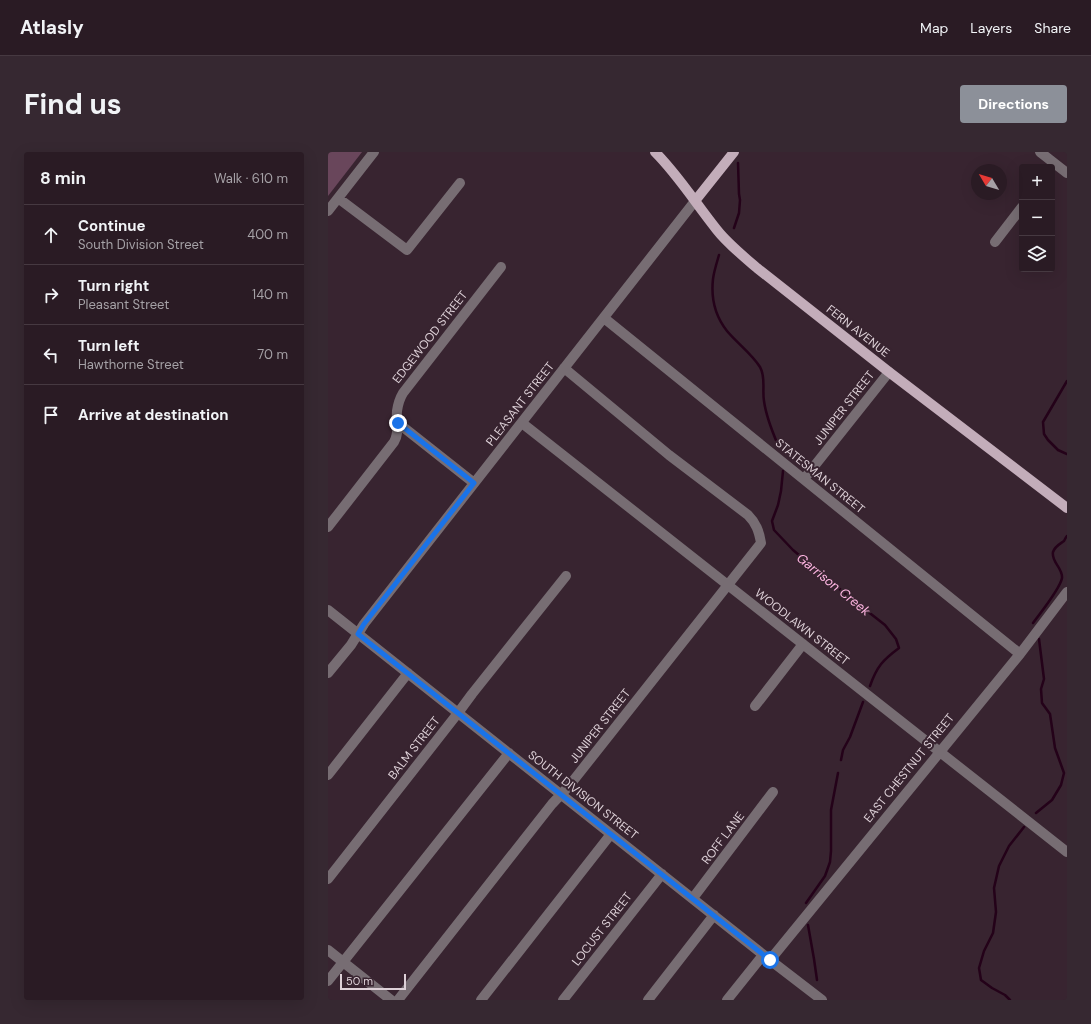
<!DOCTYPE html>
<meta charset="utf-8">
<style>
body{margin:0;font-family:"DM Sans",sans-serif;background:#362831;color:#f1f3f6}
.controls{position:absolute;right:12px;top:12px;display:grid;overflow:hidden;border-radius:4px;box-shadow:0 4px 16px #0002}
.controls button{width:36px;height:36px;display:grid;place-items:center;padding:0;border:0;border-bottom:1px solid #463941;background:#2a1b24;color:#f1f3f6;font:20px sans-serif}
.compass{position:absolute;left:643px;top:12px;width:36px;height:36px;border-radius:50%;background:#2a1b24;box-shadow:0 4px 16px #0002;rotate:308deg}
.scale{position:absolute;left:12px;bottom:10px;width:66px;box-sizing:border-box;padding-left:4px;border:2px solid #ddd0d7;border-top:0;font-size:11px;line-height:14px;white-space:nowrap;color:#ddd0d7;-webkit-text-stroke:3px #382430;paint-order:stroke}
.stop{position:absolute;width:12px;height:12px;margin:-9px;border:3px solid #1a73e8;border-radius:50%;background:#fff}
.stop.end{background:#1a73e8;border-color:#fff;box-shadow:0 1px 4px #0008}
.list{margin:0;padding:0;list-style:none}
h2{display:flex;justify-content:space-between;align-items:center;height:52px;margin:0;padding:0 16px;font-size:17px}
h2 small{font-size:13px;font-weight:400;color:#a5a1a6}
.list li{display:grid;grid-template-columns:26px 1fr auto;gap:12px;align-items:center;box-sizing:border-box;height:60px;padding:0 16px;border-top:1px solid #463941}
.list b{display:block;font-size:15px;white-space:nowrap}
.list p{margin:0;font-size:13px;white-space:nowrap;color:#a5a1a6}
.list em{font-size:13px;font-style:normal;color:#a5a1a6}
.icon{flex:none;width:22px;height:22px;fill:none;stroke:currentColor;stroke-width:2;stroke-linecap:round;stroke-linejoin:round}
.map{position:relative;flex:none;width:739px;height:848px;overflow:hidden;border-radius:4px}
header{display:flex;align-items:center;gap:24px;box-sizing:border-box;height:56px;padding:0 20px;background:#2a1b24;border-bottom:1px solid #463941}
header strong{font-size:19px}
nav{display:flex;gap:22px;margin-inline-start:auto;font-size:14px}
.intro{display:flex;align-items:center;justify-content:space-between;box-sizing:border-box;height:96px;padding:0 24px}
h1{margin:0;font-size:28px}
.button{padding:10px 18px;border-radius:4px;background:#8c9099;color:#fff;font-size:14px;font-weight:700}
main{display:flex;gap:24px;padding:0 24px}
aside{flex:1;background:#2a1b24;border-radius:4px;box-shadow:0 4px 16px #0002}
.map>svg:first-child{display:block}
.green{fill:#69465b}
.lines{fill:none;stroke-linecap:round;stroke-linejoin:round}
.stream{stroke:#240219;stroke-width:2.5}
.minor{stroke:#776d73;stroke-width:10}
.major{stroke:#c3adba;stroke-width:10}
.route{stroke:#1a73e8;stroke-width:5}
.labels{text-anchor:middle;stroke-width:4;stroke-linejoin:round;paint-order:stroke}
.street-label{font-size:12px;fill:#ddd0d7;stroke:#382430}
.water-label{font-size:13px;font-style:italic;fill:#ffb6e2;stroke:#382430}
</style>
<header>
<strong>Atlasly</strong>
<nav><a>Map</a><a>Layers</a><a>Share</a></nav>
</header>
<div class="intro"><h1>Find us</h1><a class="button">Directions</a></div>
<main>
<aside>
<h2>8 min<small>Walk · 610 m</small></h2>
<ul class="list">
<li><svg class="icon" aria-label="ahead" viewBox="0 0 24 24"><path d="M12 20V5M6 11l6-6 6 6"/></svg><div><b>Continue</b><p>South Division Street</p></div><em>400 m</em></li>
<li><svg class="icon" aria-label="right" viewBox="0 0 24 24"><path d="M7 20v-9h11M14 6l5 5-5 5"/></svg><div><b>Turn right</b><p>Pleasant Street</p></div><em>140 m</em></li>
<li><svg class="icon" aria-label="left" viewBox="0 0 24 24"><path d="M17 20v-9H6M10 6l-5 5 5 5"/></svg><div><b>Turn left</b><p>Hawthorne Street</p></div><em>70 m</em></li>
<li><svg class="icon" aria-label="arrive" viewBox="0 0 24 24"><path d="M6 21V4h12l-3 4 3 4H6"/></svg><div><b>Arrive at destination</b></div></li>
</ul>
</aside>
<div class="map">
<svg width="739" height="848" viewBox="0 0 739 848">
<rect width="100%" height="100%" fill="#382430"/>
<path class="green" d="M0,0H34L0,44Z"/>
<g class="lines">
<path class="stream" d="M406,76L411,61L412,48L411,42L410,11
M391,103C389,110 386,119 385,127C383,145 387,164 399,179C409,191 424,202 432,215C438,225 434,238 436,249C438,264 444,279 450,293
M739,229L715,270L716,282L720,288L730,298L739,302
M455,319L453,339L450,353L444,369L446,378L465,398L520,444L557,473L568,487L571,496C555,508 549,514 542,534
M705,471C713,460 732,437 734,426C735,416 723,410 725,400C727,394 732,392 736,389C737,387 738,385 739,384
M513,608L515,598L522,585L535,550
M708,661L724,648L733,633L736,621L727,596L722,562L714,551L713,537L716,527L711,487
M478,751L497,724L502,710L503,699V658L510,621
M480,773L486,807L489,828
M682,848L677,843L664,836L653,828L651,816L656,799L665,781L668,760L666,736L671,714L681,694L696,675"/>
<path class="minor" d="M712,0L739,21
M10,46L79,98L132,31
M0,59L46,0
M667,90L694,55
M276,166L692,502
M70,271L146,331
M194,271L739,700
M476,327L561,220
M0,375L66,290C72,280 68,270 69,259C70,252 72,246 75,241L173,115
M0,458L442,808L494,848
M0,521L23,493L36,472L367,49
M427,554L475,492
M0,623L80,521
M0,727L130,561L144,542L238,424
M365,746L445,640
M0,798L63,848
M442,808L692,502L739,440
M0,829L181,601
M70,848L224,652L241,634L433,391C431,379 428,371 420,363L341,303L236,216
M153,848L283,682
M235,848L334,722
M320,848L386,763
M399,848L435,803"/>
<path class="major" d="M327,0C351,24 368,52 389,78C400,92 415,104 429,116L561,220L739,356
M367,49L406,0"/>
</g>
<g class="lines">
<path class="route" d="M70,271L146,331L36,472L30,482L442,808"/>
</g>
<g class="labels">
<g class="street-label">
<text transform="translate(530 179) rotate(38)" y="4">FERN AVENUE</text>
<text transform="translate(102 185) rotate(-52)" y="4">EDGEWOOD STREET</text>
<text transform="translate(192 252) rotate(-52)" y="4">PLEASANT STREET</text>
<text transform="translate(516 256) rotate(-52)" y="4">JUNIPER STREET</text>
<text transform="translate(492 324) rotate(39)" y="4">STATESMAN STREET</text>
<text transform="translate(474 475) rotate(38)" y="4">WOODLAWN STREET</text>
<text transform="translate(272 574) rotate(-52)" y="4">JUNIPER STREET</text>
<text transform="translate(86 596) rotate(-52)" y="4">BALM STREET</text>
<text transform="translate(581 616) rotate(-51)" y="4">EAST CHESTNUT STREET</text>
<text transform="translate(255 643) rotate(38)" y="4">SOUTH DIVISION STREET</text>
<text transform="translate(395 686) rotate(-53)" y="4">ROFF LANE</text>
<text transform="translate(274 777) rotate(-52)" y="4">LOCUST STREET</text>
</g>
<g class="water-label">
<text transform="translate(506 432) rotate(39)" y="5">Garrison Creek</text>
</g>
</g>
</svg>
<div class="controls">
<button>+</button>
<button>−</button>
<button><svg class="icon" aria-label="layers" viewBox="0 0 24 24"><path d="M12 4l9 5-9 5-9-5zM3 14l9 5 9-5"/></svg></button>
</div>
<svg class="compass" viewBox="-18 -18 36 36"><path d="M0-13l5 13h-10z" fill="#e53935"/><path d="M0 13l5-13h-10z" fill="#a5a1a6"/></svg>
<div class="scale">50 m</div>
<div class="stop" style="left:442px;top:808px"></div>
<div class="stop end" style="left:70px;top:271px"></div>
</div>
</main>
